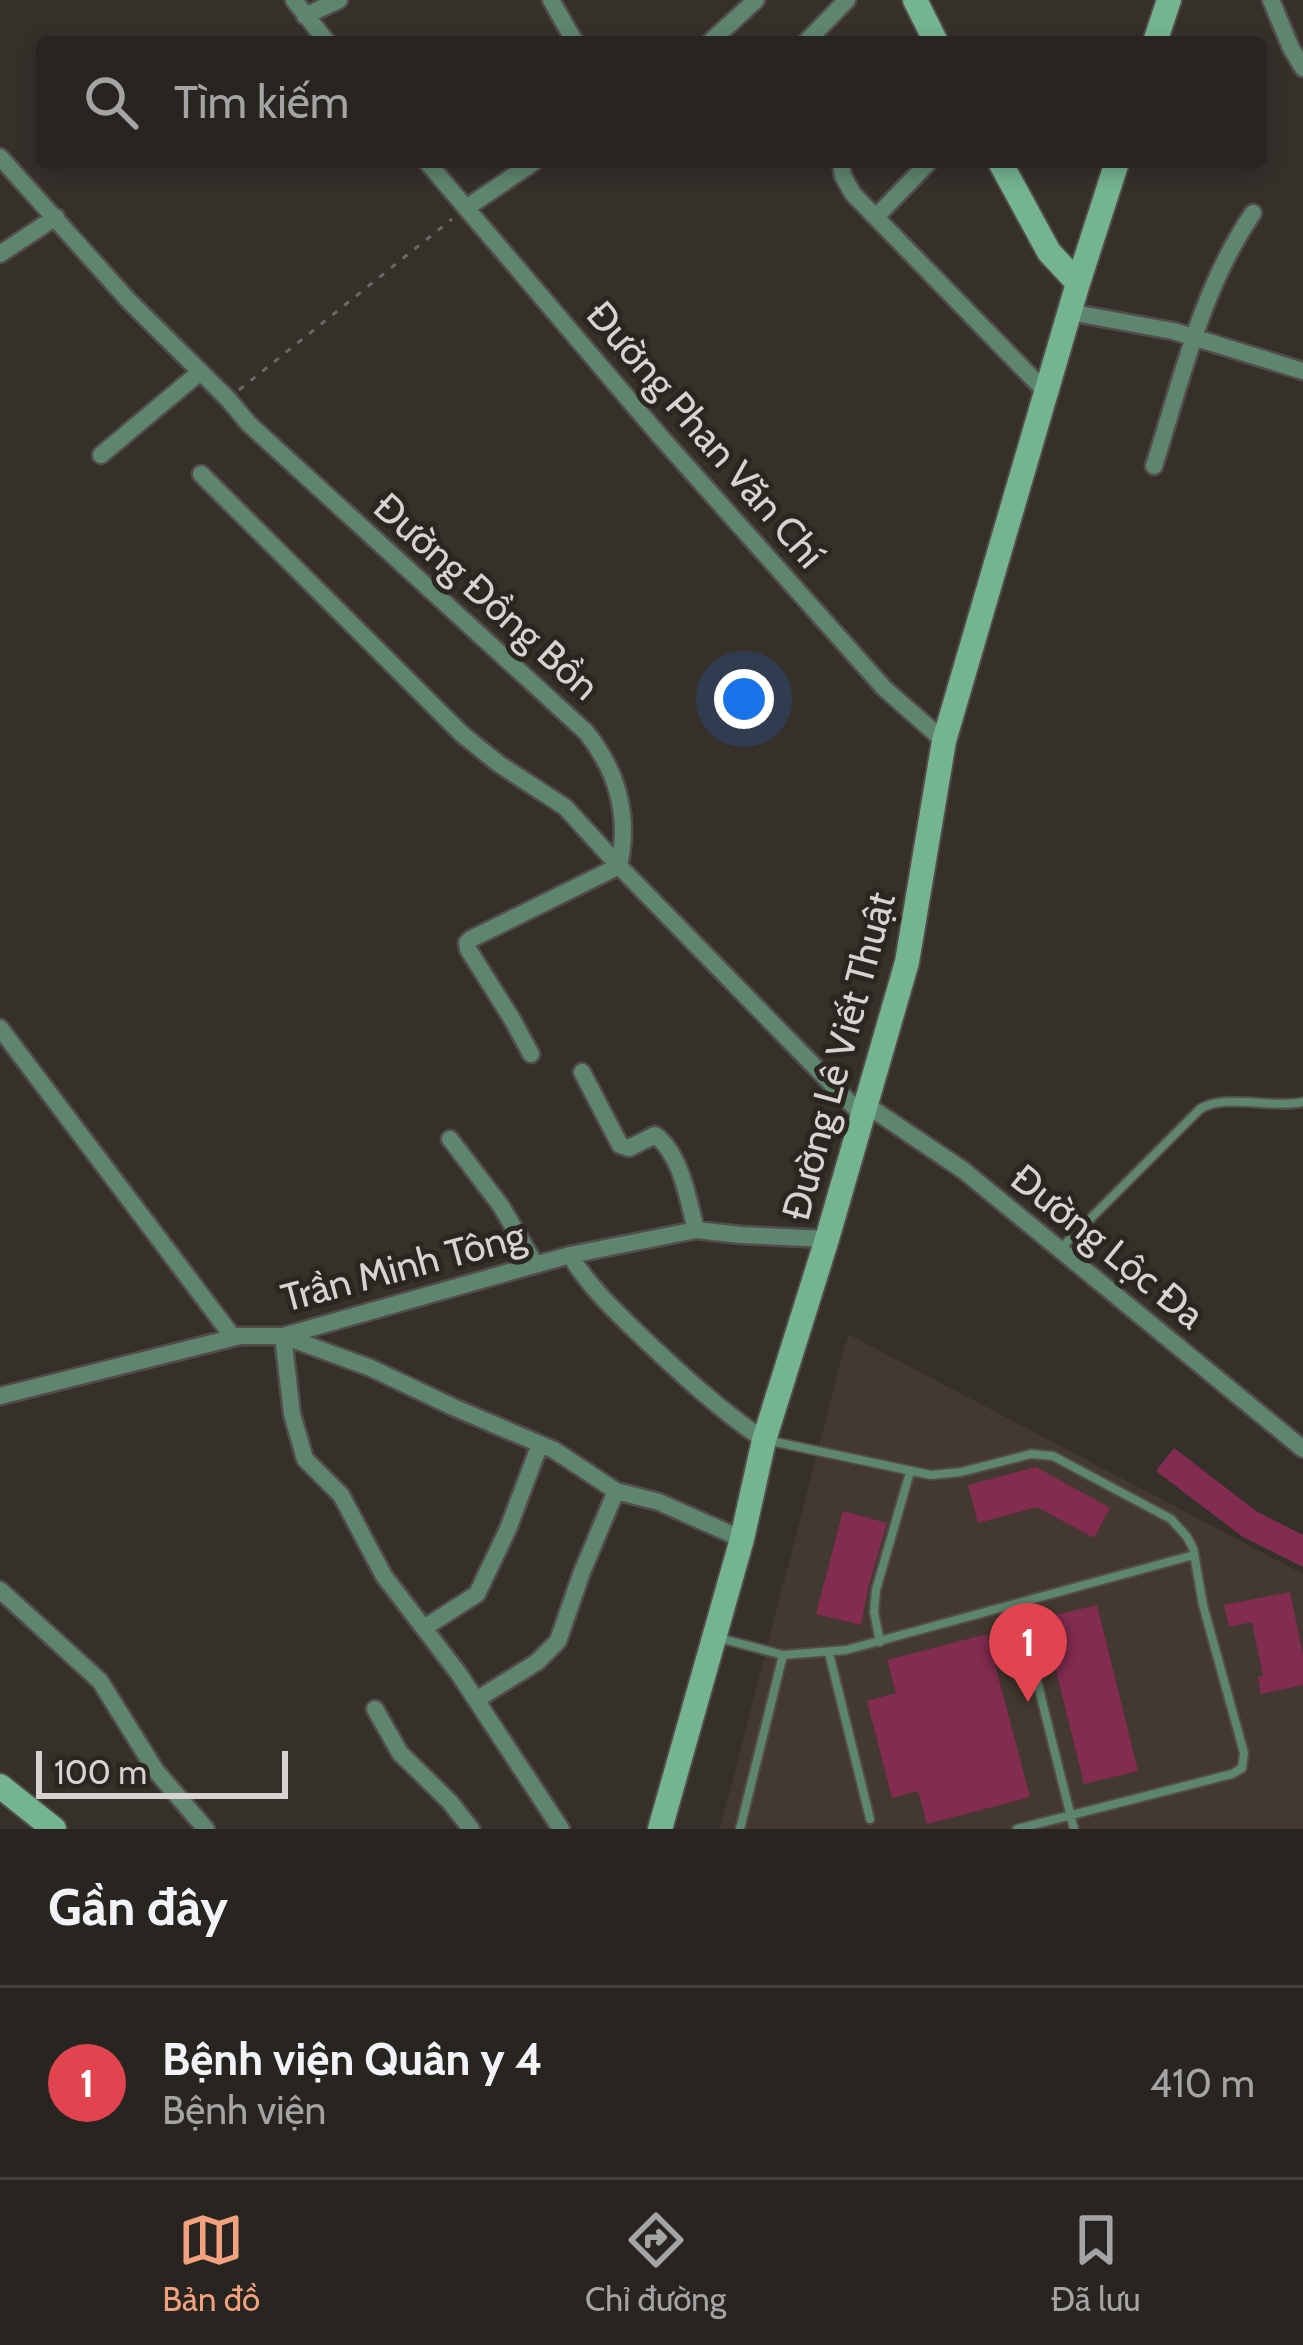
<!DOCTYPE html>
<html lang="vi">
<meta charset="utf-8">
<style>
body{margin:0;font-family:Cabin,sans-serif;background:#302c29;color:#f1f3f6}
.scale{position:absolute;left:36px;bottom:30px;width:252px;box-sizing:border-box;padding-left:12px;border:6px solid #d7d3d0;border-top:0;font-size:33px;line-height:42px;white-space:nowrap;color:#d7d3d0;-webkit-text-stroke:9px #2c2621;paint-order:stroke}
.you{position:absolute;left:744px;top:699px;width:42px;height:42px;margin:-30px;border:9px solid #fff;border-radius:50%;background:#1a73e8;box-shadow:0 0 0 18px #1a73e833}
.badge{display:grid;place-items:center;width:78px;height:78px;border-radius:50%;background:#f1a17d;color:#fff;font-size:39px;font-weight:700}
.pin{position:absolute;translate:-50% -99px;filter:drop-shadow(0 3px 6px #0008)}
.pin::after{content:'';position:absolute;top:63px;width:42px;height:36px;background:inherit;clip-path:polygon(0 0,100% 0,50% 100%)}
.list{margin:0;padding:0;list-style:none}
h2{display:flex;justify-content:space-between;align-items:center;height:156px;margin:0;padding:0 48px;font-size:51px}
h2 small{font-size:39px;font-weight:400;color:#a5a4a5}
.list li{display:grid;grid-template-columns:78px 1fr auto;gap:36px;align-items:center;box-sizing:border-box;height:192px;padding:0 48px;border-top:3px solid #44413e}
.list b{display:block;font-size:45px;white-space:nowrap}
.list p{margin:0;font-size:39px;white-space:nowrap;color:#a5a4a5}
.list em{font-size:39px;font-style:normal;color:#a5a4a5}
.icon{flex:none;width:66px;height:66px;fill:none;stroke:currentColor;stroke-width:2;stroke-linecap:round;stroke-linejoin:round}
.map{position:relative;flex:none;width:1303px;height:1829px;overflow:hidden}
.search{position:absolute;background:#282420;box-shadow:0 6px 18px #0003;left:36px;right:36px;top:36px;height:132px;display:flex;align-items:center;gap:30px;box-sizing:border-box;padding:0 42px;border-radius:12px;color:#a5a4a5;font-size:45px}
.sheet{height:348px;background:#282420}
nav{display:flex;justify-content:space-around;align-items:center;box-sizing:border-box;height:168px;border-top:3px solid #44413e;background:#282420;font-size:33px;color:#a5a4a5}
nav a{display:grid;justify-items:center;gap:6px}
nav .on{color:#f1a17d}
.map>svg:first-child{display:block}
.built{fill:#443930}
.building{fill:#822c50}
.lines{fill:none;stroke-linecap:round;stroke-linejoin:round}
.lane-casing{stroke:#534d49;stroke-width:12}
.street-casing{stroke:#534d49;stroke-width:21}
.secondary-casing{stroke:#534d49;stroke-width:28}
.path{stroke:#6d6864;stroke-width:3;stroke-dasharray:6 9;stroke-linecap:butt}
.lane{stroke:#5e856f;stroke-width:8}
.street{stroke:#5e856f;stroke-width:16}
.secondary{stroke:#74b491;stroke-width:24}
.labels{text-anchor:middle;stroke-width:10;stroke-linejoin:round;paint-order:stroke}
.street-label{font-size:39px;fill:#d7d3d0;stroke:#2c2621}
</style>
<div class="map">
<svg width="1303" height="1829" viewBox="0 0 1303 1829">
<rect width="100%" height="100%" fill="#36302b"/>
<path class="built" d="M848,1334L1303,1574V1829H720Z"/>
<path class="building" d="M1174,1448L1256,1511L1303,1535V1567L1243,1537L1156,1471Z
M1036,1467L1110,1508L1094,1538L1037,1507L978,1523L968,1485Z
M843,1511L887,1523L868,1588L861,1625L816,1614Z
M1290,1592L1303,1655V1685L1261,1694L1258,1677L1263,1676L1252,1622L1229,1627L1224,1605Z
M1097,1605L1138,1771L1084,1784L1043,1618Z
M987,1634L1030,1797L927,1824L918,1791L892,1798L867,1701L896,1693L887,1660Z"/>
<g class="lines">
<g class="lane-casing">
<path id="lane" d="M1061,1248L1200,1109C1226,1093 1271,1109 1303,1102
M766,1440L931,1475L961,1472L1031,1454L1053,1456L1171,1519L1187,1537L1193,1548L1203,1605L1244,1753L1242,1768L1232,1774L1017,1829
M1018,1605L1074,1829
M719,1638L783,1655L846,1650L1194,1555
M880,1642L874,1612L876,1590L910,1472
M829,1653L870,1819
M740,1829L783,1655"/>
</g>
<g class="street-casing">
<path id="street" d="M294,0L327,42
M551,0L575,42
M1271,0L1291,48L1303,68
M305,16L339,0
M710,42L756,0
M806,42L847,0
M0,157L129,301L228,399L249,424L586,732C618,772 630,816 619,866L862,1115
M427,162L659,435L884,688L944,741
M841,162L843,176L853,194L1046,392
M466,208L534,162
M876,217L929,162
M0,254L56,217
M1069,312L1173,331L1303,371
M101,455L200,372
M1154,466C1182,379 1201,289 1253,213
M201,474L463,735L499,764L565,807L619,866L471,939L467,943L468,949L512,1019L531,1054
M0,1028L233,1337
M582,1072L620,1145L629,1148L655,1135C681,1154 688,1199 696,1230
M865,1104L963,1170L1303,1449
M450,1139L501,1206L535,1264
M570,1255C589,1287 616,1312 643,1338C682,1375 720,1410 764,1440
M0,1396L240,1336H283L570,1255L696,1230L741,1235L827,1239
M0,1590L100,1681L156,1771L206,1829
M424,1628L477,1594L508,1529L540,1444
M476,1700L537,1662L558,1641L582,1572L616,1491
M375,1709L400,1753L450,1802L471,1829
M561,1829L459,1674L384,1576L341,1495L305,1459L292,1414L283,1336L371,1368L453,1407L554,1450L616,1491L659,1502L742,1539"/>
</g>
<g class="secondary-casing">
<path id="secondary" d="M915,0L936,42
M1155,42L1169,0
M1000,162L1049,252L1078,283
M0,1786L54,1829
M660,1829L742,1539L764,1440L827,1239L907,962L944,741L1078,283L1117,162"/>
</g>
<path class="path" d="M239,390L452,219"/>
<use href="#lane" class="lane"/>
<use href="#street" class="street"/>
<use href="#secondary" class="secondary"/>
</g>
<g class="labels">
<g class="street-label">
<text transform="translate(706 434) rotate(49)" y="14">Đường Phan Văn Chí</text>
<text transform="translate(487 596) rotate(42)" y="14">Đường Đồng Bồn</text>
<text transform="translate(838 1056) rotate(-75)" y="14">Đường Lê Viết Thuật</text>
<text transform="translate(1108 1246) rotate(39)" y="14">Đường Lộc Đa</text>
<text transform="translate(403 1266) rotate(-15)" y="14">Trần Minh Tông</text>
</g>
</g>
</svg>
<div class="scale">100 m</div>
<div class="you"></div>
<div class="pin badge" style="left:1028px;top:1702px;background:#e0444e">1</div>
<div class="search"><svg class="icon" aria-label="search" viewBox="0 0 24 24"><circle cx="10" cy="10" r="6"/><path d="M15 15l6 6"/></svg>Tìm kiếm</div>
</div>
<section class="sheet">
<h2>Gần đây<small></small></h2>
<ul class="list">
<li><span class="badge" style="background:#e0444e">1</span><div><b>Bệnh viện Quân y 4</b><p>Bệnh viện</p></div><em>410 m</em></li>
</ul>
</section>
<nav>
<a class="on"><svg class="icon" aria-label="map" viewBox="0 0 24 24"><path d="M3 6l6-2 6 2 6-2v14l-6 2-6-2-6 2zM9 4v14M15 6v14"/></svg>Bản đồ</a>
<a><svg class="icon" aria-label="directions" viewBox="0 0 24 24"><path d="M12 3l9 9-9 9-9-9zM9 14v-3h6M13 9l2 2-2 2"/></svg>Chỉ đường</a>
<a><svg class="icon" aria-label="saved" viewBox="0 0 24 24"><path d="M7 4h10v16l-5-4-5 4z"/></svg>Đã lưu</a>
</nav>
